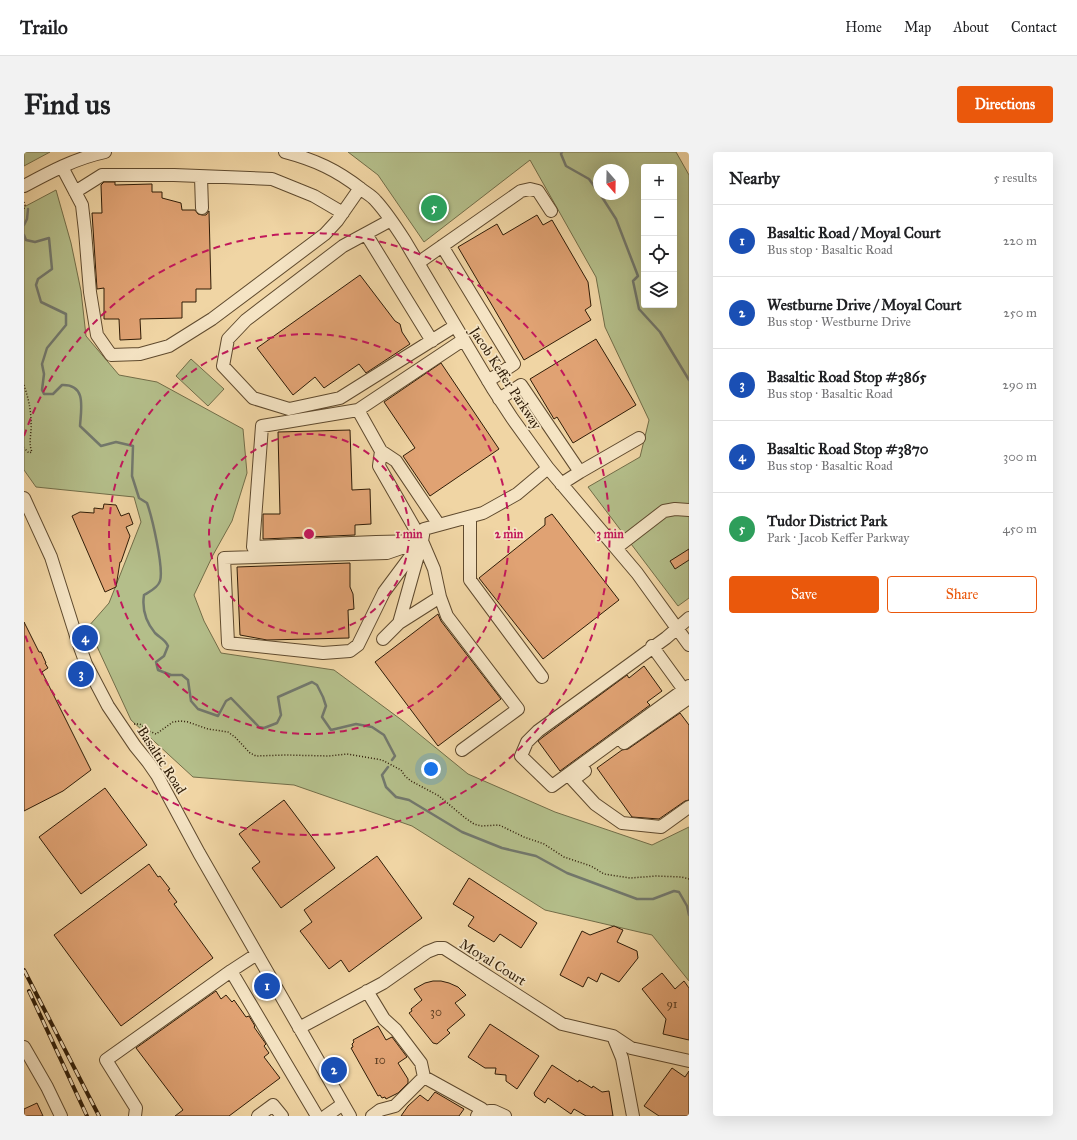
<!DOCTYPE html>
<meta charset="utf-8">
<style>
body{margin:0;font-family:"IM FELL Great Primer",serif;background:#f2f2f2;color:#202124}
.controls{position:absolute;right:12px;top:12px;display:grid;overflow:hidden;border-radius:4px;box-shadow:0 4px 16px #0002}
.controls button{width:36px;height:36px;display:grid;place-items:center;padding:0;border:0;border-bottom:1px solid #e0e0e0;background:#fff;color:#202124;font:20px sans-serif}
.compass{position:absolute;left:569px;top:12px;width:36px;height:36px;border-radius:50%;background:#fff;box-shadow:0 4px 16px #0002;rotate:160deg}
.you{position:absolute;left:407px;top:617px;width:14px;height:14px;margin:-10px;border:3px solid #fff;border-radius:50%;background:#1a73e8;box-shadow:0 0 0 6px #1a73e833}
.badge{display:grid;place-items:center;width:26px;height:26px;border-radius:50%;background:#ea580c;color:#fff;font-size:13px;font-weight:700}
.pin{position:absolute;translate:-50% -50%;border:2px solid #fff;box-shadow:0 1px 4px #0006}
.list{margin:0;padding:0;list-style:none}
h2{display:flex;justify-content:space-between;align-items:center;height:52px;margin:0;padding:0 16px;font-size:17px}
h2 small{font-size:13px;font-weight:400;color:#757577}
.list li{display:grid;grid-template-columns:26px 1fr auto;gap:12px;align-items:center;box-sizing:border-box;height:72px;padding:0 16px;border-top:1px solid #e0e0e0}
.list b{display:block;font-size:15px;white-space:nowrap}
.list p{margin:0;font-size:13px;white-space:nowrap;color:#757577}
.list em{font-size:13px;font-style:normal;color:#757577}
.actions{display:flex;gap:8px;padding:12px 16px}
.actions a{flex:1;padding:9px 0;border:1px solid #ea580c;border-radius:4px;text-align:center;font-size:14px;color:#ea580c}
.actions .main{background:#ea580c;color:#fff}
.icon{flex:none;width:22px;height:22px;fill:none;stroke:currentColor;stroke-width:2;stroke-linecap:round;stroke-linejoin:round}
.map{position:relative;flex:none;width:665px;height:964px;overflow:hidden;border-radius:4px}
header{display:flex;align-items:center;gap:24px;box-sizing:border-box;height:56px;padding:0 20px;background:#fff;border-bottom:1px solid #e0e0e0}
header strong{font-size:19px}
nav{display:flex;gap:22px;margin-inline-start:auto;font-size:14px}
.intro{display:flex;align-items:center;justify-content:space-between;box-sizing:border-box;height:96px;padding:0 24px}
h1{margin:0;font-size:28px}
.button{padding:10px 18px;border-radius:4px;background:#ea580c;color:#fff;font-size:14px;font-weight:700}
main{display:flex;gap:24px;padding:0 24px}
aside{flex:1;background:#fff;border-radius:4px;box-shadow:0 4px 16px #0002}
.map>svg:first-child{display:block}
.green{fill:#b4be8a;stroke:#726d48;fill-rule:evenodd}
.lines{fill:none;stroke-linecap:round;stroke-linejoin:round}
.stream{stroke:#72786d;stroke-width:2.5}
.building{fill:#e0a273;stroke:#2f1c07}
.minor-casing{stroke:#5f4a2e;stroke-width:14}
.path{stroke:#2f1c07;stroke-width:1.5;stroke-dasharray:1 2;stroke-linecap:butt}
.minor{stroke:#f5e4c4;stroke-width:12}
.rail-casing{stroke:#2f1c07;stroke-width:4}
.rail{stroke:#f5e4c4;stroke-width:2.5;stroke-dasharray:8;stroke-linecap:butt}
.ring{fill:none;stroke:#c2185b;stroke-width:2;stroke-dasharray:7 5}
.labels{text-anchor:middle;stroke-width:3.5;stroke-linejoin:round;paint-order:stroke}
.number-label{font-size:12px;fill:#5b3e22}
.street-label{font-size:14px;fill:#2f1c07;stroke:#f5e4c4}
.centre{fill:#c2185b;stroke:#f5e4c4;stroke-width:2}
.ring-label{font-size:12px;text-anchor:middle;font-weight:bold;fill:#c2185b;stroke:#f5e4c4;stroke-width:3.5;stroke-linejoin:round;paint-order:stroke}
</style>
<header>
<strong>Trailo</strong>
<nav><a>Home</a><a>Map</a><a>About</a><a>Contact</a></nav>
</header>
<div class="intro"><h1>Find us</h1><a class="button">Directions</a></div>
<main>
<div class="map">
<svg width="665" height="964" viewBox="0 0 665 964">
<rect width="100%" height="100%" fill="#f0d5a4"/>
<filter id="stains"><feTurbulence type="fractalNoise" baseFrequency=".005" numOctaves="4"/><feColorMatrix values="0 0 0 0 .2 0 0 0 0 .09 0 0 0 0 .02 0 0 0 .5 -.17"/></filter>
<radialGradient id="worn" r=".72"><stop offset=".6" stop-color="#630" stop-opacity="0"/><stop offset="1" stop-color="#630" stop-opacity=".3"/></radialGradient>
<path class="green" d="M0,0H26L0,14Z
M324,0H652L665,23V446L654,454L564,335L616,305L625,268L581,175L572,125L506,8L400,90L354,23ZM620,15H650V153H620ZM575,18H599V42H575Z
M32,38L47,91L57,139L62,184L95,223L133,230L219,277L223,321L208,369L189,403L170,443L180,469L197,501L310,518L379,569L444,622L531,660L628,693L665,675V829L628,783L521,758L388,674L270,633L169,625L107,568L64,475L85,451L117,370L110,345L12,335L0,318V55Z
M167,207L200,237L184,254L152,224Z"/>
<g class="lines">
<path class="stream" d="M538,0L537,2L542,14L565,27L575,41
M576,42L592,67L614,124L609,129L615,157L636,180L665,228
M0,73L3,67L4,57
M0,83L2,88L11,90L25,86L28,117L14,127L12,133L17,150L42,162V173L23,196L18,212L20,222L18,238L20,242H29L38,233C63,232 57,257 56,274L77,294L92,290L109,294L108,324L115,346L123,351C128,365 140,416 136,429C134,436 125,440 120,443C118,456 122,470 131,481C136,486 141,487 144,494L140,504L132,510L134,518L147,523H158L164,528L167,549L174,557L194,564L202,549L207,546L235,575L240,576L253,571L257,563L254,545L288,530L293,533L299,545L302,554L298,565L307,578L332,572L348,575L360,583L371,604L368,608
M364,615L358,623L362,635L372,645L385,648L438,680L478,696L512,704L543,721L613,747H629L650,739L655,740L663,754L665,763"/>
</g>
<path class="building" d="M80,30H91V33L128,32V40H138V46L157,51L158,58H171L174,62L178,63H182L185,59L187,137H172V150H158V166L116,167L117,187L96,188L95,167H80V136L73,137L68,61H78L77,33Z
M513,63L519,73L528,68L564,130L567,154L561,158L567,168L500,208L434,95L473,72L479,83Z
M336,123L371,169L376,172L378,180L386,192L342,221L335,212L300,236L291,225L269,243L233,196Z
M572,187L612,253L549,291L533,265L530,267L506,227Z
M417,211L475,297L406,344L379,304L391,296L360,250Z
M326,278L328,338L346,337L347,372L331,373V383L239,387V362H256L254,280Z
M80,352L92,353L97,364L105,361L109,372L102,375L106,384L97,410H96L92,435L81,440L48,364L56,360L70,361V356L79,357Z
M528,362L595,448L519,507L455,426L521,373V366Z
M665,397V408L651,417L646,409Z
M326,411V435L329,442L330,457L324,458L325,486L243,488L216,483L213,415Z
M414,462L417,469L477,547L414,594L351,510Z
M0,470L15,500H17L22,511H21L24,516L18,520L67,618L39,639L0,659Z
M620,514L638,539L623,550L626,553L536,619L514,589L519,585L603,523L605,526Z
M656,561L665,573V648L661,649L635,667L608,665L573,616L598,598L604,597Z
M81,636L123,693L57,742L15,685Z
M260,648L311,716L257,756L228,716L236,710L215,682Z
M353,704L398,766L325,820L317,808L305,817L276,779L288,770L280,758Z
M125,712L134,725L136,724L146,737L144,738L153,750L150,752L189,806L97,874L30,783Z
M445,726L513,771L497,796L476,782L470,790L444,774L450,765L429,752Z
M590,774L599,778L593,790L613,799L614,806L595,830L577,821L573,830L564,825L559,835L536,823L558,779L566,783Z
M638,821L651,837L660,829L665,836V888L639,882L642,867L618,837Z
M409,829H417L425,831L434,835L442,843L431,851L441,863L423,878L426,881L413,892L409,891L385,861L388,859L387,857L398,848L390,837L401,831Z
M192,839L197,847L202,843L208,850L210,848L222,865L225,864L231,874L230,875L242,892L240,894L245,901L240,905L256,926L205,964H151L159,958L112,896Z
M466,872L515,904L493,937L482,929V923L471,922L472,916H461L444,905Z
M354,874L362,888L368,885L383,905L374,911L384,927V931L374,941L362,947L361,945L358,946L356,943L354,944L327,896L329,895L328,892L330,890L329,888Z
M528,913L554,930L555,928L568,936L569,934L578,940L585,939L589,964H562L550,957L547,962L524,946L521,951L511,944L510,941Z
M648,916L661,925L665,919V964H635L620,954Z
M411,940L440,957L435,964H377L384,954L396,943L404,949Z
M13,951L19,964H0V957Z"/>
<g class="lines">
<g class="minor-casing">
<path id="minor" d="M261,0C291,8 313,18 337,37C342,41 348,44 352,49C363,61 372,75 381,89L469,237L488,266L524,316L613,421L665,493
M38,15L58,53L61,79L66,140L73,183L87,203L116,202L145,194L188,167L301,82L313,69L336,36
M177,25L178,56
M0,34C26,20 52,6 81,0
M51,40L78,23H150L248,27L290,44L319,61
M367,68L319,94L222,168L204,187L199,214L229,246L265,257L316,246L431,174
M342,82L408,189
M418,94L490,212L464,229
M394,111L497,39L506,37L514,39L527,59
M475,247L497,233L556,320L537,332
M334,258L439,188
M357,299L372,309L415,373
M556,320L615,286
M0,346L27,405L53,487L62,512L84,554L111,594L124,610L133,623L175,701L326,964
M446,365V428L518,525
M398,389L360,440L334,493L326,499L299,501L204,491L200,406L363,401Z
M592,396L640,359L651,357L665,358
M416,445L423,464L494,557L438,598
M665,466L642,486L514,579L503,590L497,604L528,634L665,534
M375,471L398,389L400,377L459,361L493,342L524,316
M359,487L375,471L416,445L410,417L398,389L355,314L357,299L334,258L238,274L229,395L352,390L398,389
M628,494L660,538
M600,591L665,546
M561,619L549,628L571,652L598,671L637,675L665,655
M233,802L207,819L293,964
M343,839L360,867L372,878L397,911L400,925L371,954L356,958L348,964
M275,876L359,831L403,800L413,796H420L538,872L589,884L607,896L665,909
M589,884L598,906L609,964
M0,895L23,935L37,964
M400,925L458,957L453,964
M111,964L112,956L82,908L207,819
M234,964L249,953L258,964
M302,964L319,952
M461,964L465,959H470L481,964"/>
</g>
<path class="path" d="M0,50L1,53L0,57
M0,233C4,245 7,257 7,271C8,280 4,291 8,300L5,301L0,296
M110,572H116L125,579L132,582L149,570L157,569L164,570L184,577L204,580L211,585L226,601L232,604L262,603L305,604L323,602L358,608L377,618L381,624L387,629L415,644L440,665L450,672L457,674L475,673L500,685L520,692L540,705L567,714L580,722L606,726L632,724L657,725L665,727"/>
<use href="#minor" class="minor"/>
<g class="rail-casing">
<path id="rail" d="M0,818L75,964
M5,839L63,964"/>
</g>
<use href="#rail" class="rail"/>
</g>
<g class="ring">
<circle cx="285" cy="382" r="100"/>
<circle cx="285" cy="382" r="200"/>
<path d="M0 284A301 301 0 1 1 0 480"/>
</g>
<g class="labels">
<g class="number-label">
<text x="648" y="856">91</text>
<text x="412" y="864">30</text>
<text x="356" y="912">10</text>
</g>
<g class="street-label">
<text transform="translate(482 226) rotate(57)" y="5">Jacob Keffer Parkway</text>
<text transform="translate(138 608) rotate(57)" y="5">Basaltic Road</text>
<text transform="translate(469 810) rotate(32)" y="5">Moyal Court</text>
</g>
</g>
<circle cx="285" cy="382" r="6" class="centre"/>
<g class="ring-label">
<text x="385" y="386">1 min</text>
<text x="485" y="386">2 min</text>
<text x="586" y="386">3 min</text>
</g>
<rect width="100%" height="100%" filter="url(#stains)"/>
<rect width="100%" height="100%" fill="url(#worn)"/>
</svg>
<div class="controls">
<button>+</button>
<button>−</button>
<button><svg class="icon" aria-label="locate" viewBox="0 0 24 24"><circle cx="12" cy="12" r="6"/><path d="M12 2v4M12 18v4M2 12h4M18 12h4"/></svg></button>
<button><svg class="icon" aria-label="layers" viewBox="0 0 24 24"><path d="M12 4l9 5-9 5-9-5zM3 14l9 5 9-5"/></svg></button>
</div>
<svg class="compass" viewBox="-18 -18 36 36"><path d="M0-13l5 13h-10z" fill="#e53935"/><path d="M0 13l5-13h-10z" fill="#757577"/></svg>
<div class="you"></div>
<div class="pin badge" style="left:243px;top:834px;background:#1a4fb4">1</div>
<div class="pin badge" style="left:310px;top:918px;background:#1a4fb4">2</div>
<div class="pin badge" style="left:57px;top:522px;background:#1a4fb4">3</div>
<div class="pin badge" style="left:61px;top:486px;background:#1a4fb4">4</div>
<div class="pin badge" style="left:410px;top:56px;background:#2e9e5b">5</div>
</div>
<aside>
<h2>Nearby<small>5 results</small></h2>
<ul class="list">
<li><span class="badge" style="background:#1a4fb4">1</span><div><b>Basaltic Road / Moyal Court</b><p>Bus stop · Basaltic Road</p></div><em>220 m</em></li>
<li><span class="badge" style="background:#1a4fb4">2</span><div><b>Westburne Drive / Moyal Court</b><p>Bus stop · Westburne Drive</p></div><em>250 m</em></li>
<li><span class="badge" style="background:#1a4fb4">3</span><div><b>Basaltic Road Stop #3865</b><p>Bus stop · Basaltic Road</p></div><em>290 m</em></li>
<li><span class="badge" style="background:#1a4fb4">4</span><div><b>Basaltic Road Stop #3870</b><p>Bus stop · Basaltic Road</p></div><em>300 m</em></li>
<li><span class="badge" style="background:#2e9e5b">5</span><div><b>Tudor District Park</b><p>Park · Jacob Keffer Parkway</p></div><em>450 m</em></li>
</ul>
<div class="actions"><a class="main">Save</a><a>Share</a></div>
</aside>
</main>
